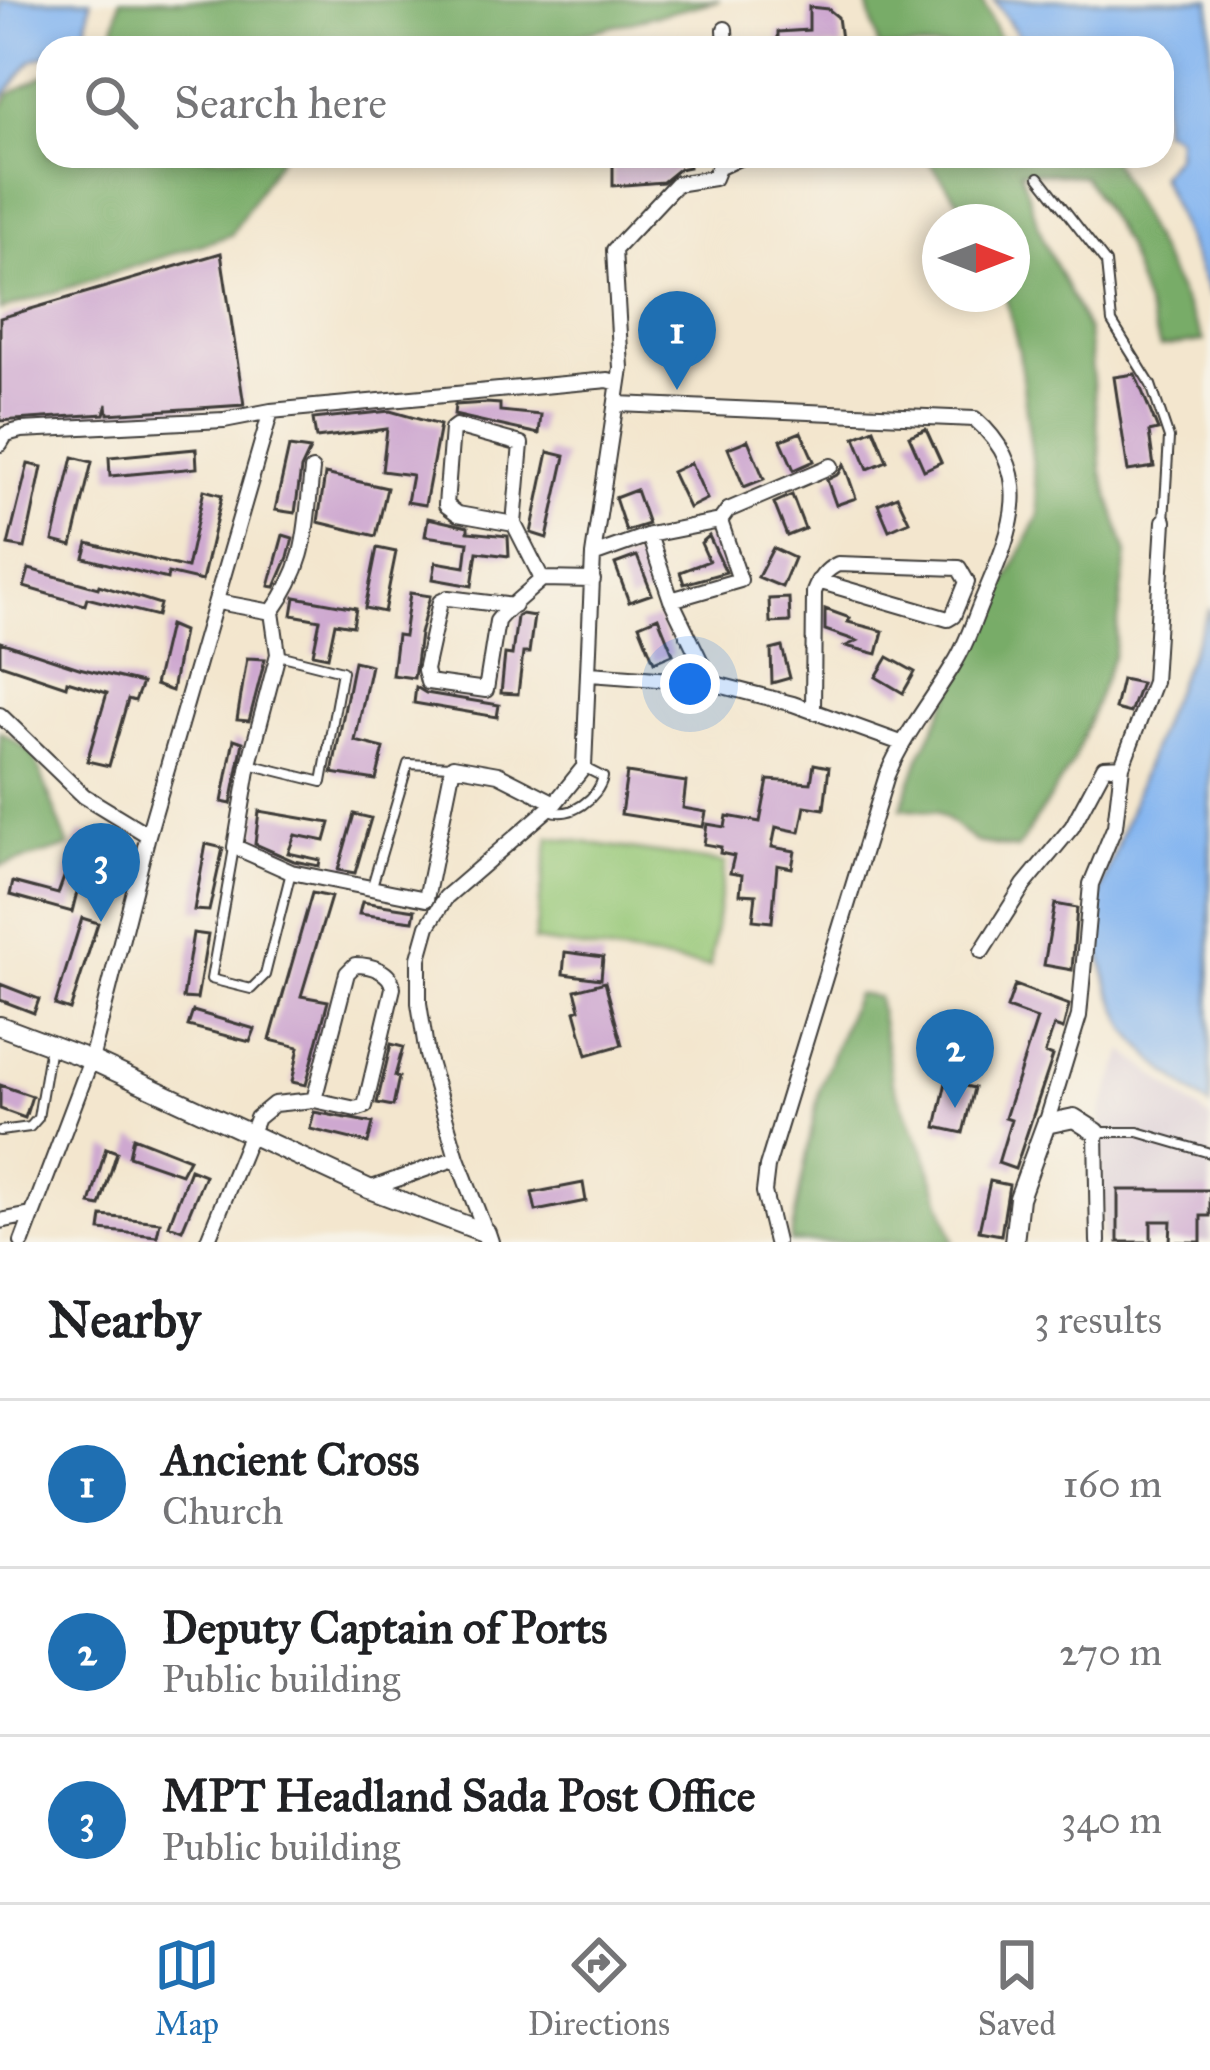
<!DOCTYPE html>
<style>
body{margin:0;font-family:"IM FELL Great Primer",serif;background:#f2f2f2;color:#202124}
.compass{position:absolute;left:922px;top:204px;width:108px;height:108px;border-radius:50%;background:#fff;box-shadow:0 6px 18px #0003;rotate:90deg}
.you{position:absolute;left:690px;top:684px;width:42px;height:42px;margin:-30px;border:9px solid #fff;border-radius:50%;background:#1a73e8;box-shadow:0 0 0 18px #1a73e833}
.badge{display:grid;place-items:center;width:78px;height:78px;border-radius:50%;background:#1f6fb2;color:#fff;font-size:39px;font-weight:700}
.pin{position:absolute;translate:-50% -99px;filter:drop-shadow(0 3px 6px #0008)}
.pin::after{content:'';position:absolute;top:63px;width:42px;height:36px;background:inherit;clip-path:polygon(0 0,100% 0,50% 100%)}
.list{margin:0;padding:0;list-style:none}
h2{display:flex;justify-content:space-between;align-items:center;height:156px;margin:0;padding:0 48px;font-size:51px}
h2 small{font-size:39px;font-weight:400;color:#757577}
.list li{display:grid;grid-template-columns:78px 1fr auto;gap:36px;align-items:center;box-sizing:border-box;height:168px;padding:0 48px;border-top:3px solid #e0e0e0}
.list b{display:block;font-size:45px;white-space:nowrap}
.list p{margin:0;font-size:39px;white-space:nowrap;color:#757577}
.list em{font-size:39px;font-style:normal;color:#757577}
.icon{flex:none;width:66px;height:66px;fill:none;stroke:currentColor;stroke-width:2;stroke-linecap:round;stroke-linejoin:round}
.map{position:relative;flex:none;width:1210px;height:1242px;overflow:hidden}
.search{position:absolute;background:#fff;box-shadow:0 6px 18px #0003;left:36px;right:36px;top:36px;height:132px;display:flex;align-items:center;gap:30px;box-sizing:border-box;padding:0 42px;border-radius:36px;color:#757577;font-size:45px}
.sheet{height:660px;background:#fff}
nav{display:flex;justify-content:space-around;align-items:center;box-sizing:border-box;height:168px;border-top:3px solid #e0e0e0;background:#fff;font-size:33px;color:#757577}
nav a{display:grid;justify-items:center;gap:6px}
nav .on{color:#1f6fb2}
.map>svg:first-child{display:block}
.industrial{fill:#cfbdcf}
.green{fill:#96c777;stroke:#59724a;stroke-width:3}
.forest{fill:#78ac68;stroke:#4a6442;stroke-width:3}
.water{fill:#84b5f0;stroke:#506886;stroke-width:3}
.building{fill:#cea8d0}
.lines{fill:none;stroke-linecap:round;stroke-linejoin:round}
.service-casing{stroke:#3c3a37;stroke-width:12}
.minor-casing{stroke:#3c3a37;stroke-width:18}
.tertiary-casing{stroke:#3c3a37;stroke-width:22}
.service{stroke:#fff;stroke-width:8}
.minor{stroke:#fff;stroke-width:14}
.tertiary{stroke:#fff;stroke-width:18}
</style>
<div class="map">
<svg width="1210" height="1242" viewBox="0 0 1210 1242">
<rect width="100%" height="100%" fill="#f7f3e8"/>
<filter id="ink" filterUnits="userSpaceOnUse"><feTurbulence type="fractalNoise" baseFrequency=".00833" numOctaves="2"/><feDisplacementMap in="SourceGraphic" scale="24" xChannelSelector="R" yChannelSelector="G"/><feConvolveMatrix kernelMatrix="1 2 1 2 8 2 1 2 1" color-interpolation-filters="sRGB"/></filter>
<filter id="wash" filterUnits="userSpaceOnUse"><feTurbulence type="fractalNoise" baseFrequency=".004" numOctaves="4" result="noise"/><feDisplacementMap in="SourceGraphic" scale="48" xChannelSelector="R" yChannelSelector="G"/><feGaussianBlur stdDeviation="2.7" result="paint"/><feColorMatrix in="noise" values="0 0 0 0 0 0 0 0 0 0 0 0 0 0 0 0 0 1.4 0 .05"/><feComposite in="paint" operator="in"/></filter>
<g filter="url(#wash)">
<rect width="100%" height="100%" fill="#f3e6ce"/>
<path class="industrial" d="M1124,1051L1210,1119V1242H1103L1101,1113Z"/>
<path class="green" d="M549,837L725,863L710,967L534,941Z"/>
<path class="forest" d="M120,0H720L524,48H93L112,38Z
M866,0H982L1004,48H879Z
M48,73V156H281L231,235L0,310V110L10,94Z
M925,156H1110L1204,341L1160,347L1125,245L1084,176L1020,171L1044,242L1088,331L1102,473L1127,554L1114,654L1073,762L1017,849L976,842L937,812L901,808L920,756L1039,515L1019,352L1005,294H1012V222H974Z
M0,731L33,753L69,847L0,866Z
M856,994L878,997L892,1081L926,1156L954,1242H790L819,1091Z"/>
<path class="water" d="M0,0H91L85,36L66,48H48V55L32,60L0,101Z
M994,0H1210V298L1160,175L1176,155L1177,137L1162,129V48H1137L1129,33L1109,31L1094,48H1027Z
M1210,608V1107L1155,1062L1128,1031L1109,988L1100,953L1097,901L1165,712Z"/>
<g id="blocks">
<path class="building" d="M809,7L828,9L838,17L842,47L778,48V32L809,30Z
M642,156H688L689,167L679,169L663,182L613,186V163L640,161Z
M221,253L244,405L108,414L107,404L104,414L0,421V318Z
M1135,374L1158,430L1149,432L1154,467L1128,471L1114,377Z
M486,403L500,404V411L541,415L539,434L454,415L455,405Z
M390,411L440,425L425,505L407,502L412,475L382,471L387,429L316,438L313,419Z
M874,429L887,461L868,469L855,437Z
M926,429L941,462L924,470L909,436Z
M801,432L814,461L794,470L781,440Z
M748,440L764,479L744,487L728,448Z
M289,447L310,450L301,469L295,513L275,510Z
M196,449L197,468L110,476L109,457Z
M548,452L565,456L547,538L531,533Z
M73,457L92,462L72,546L53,541Z
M691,463L707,499L689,508L672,472Z
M28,464L42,467L25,548L8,545Z
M844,464L856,498L836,505L827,480L839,474Z
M325,474L387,488L376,536L318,522Z
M204,490L222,495L202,581L168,573L167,579L84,558L88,543L187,568Z
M636,490L648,524L626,531L615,498Z
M792,495L805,529L787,536L774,503Z
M897,496L909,521L889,530L878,504Z
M428,518L468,527V532L508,536L509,556L477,552L472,586L433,579L436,562L465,567L468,542L425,536Z
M283,535L293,538L288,557L275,587L269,586Z
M709,536L726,572L684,584L680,572L709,561L701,543Z
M377,548L396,552L384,612L365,608Z
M773,548L794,558L782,587L758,577Z
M637,556L652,594L629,602L615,564Z
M29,569L98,588L99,585L160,604L157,616L87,598L85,605L24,587Z
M410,593L430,596L420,634L414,678L392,675L397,635L404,636Z
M295,597L356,608L353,626L335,623L328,657L313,654L320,620L292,615Z
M789,598L790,622L770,623L769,599Z
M825,609L850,618L848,622L883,631L877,654L846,646L857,641L825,630Z
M522,614L534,616L529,653H523L518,694L501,693L505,654L512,655L517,617Z
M658,617L673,654L654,662L639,625Z
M169,625L183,631L172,691L155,685Z
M0,642L79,668L142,683L135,701L128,699L109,766L87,761L107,693L67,681L66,686L0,664Z
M782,647L790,678L772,683L771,650Z
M888,657L915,672L903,693L876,677Z
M247,658L265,659L249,721L237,720Z
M354,661L371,665L355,741L384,748L376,780L332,773Z
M1122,679L1141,683L1130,713L1115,709Z
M416,687L426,693L499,705L497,717L414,703Z
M234,739L243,742L231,804L222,802Z
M814,764L829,767L824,809L805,806L800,832L776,827L772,847L795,851L792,868L777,865L772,922L753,920L756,895L740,894L742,875L730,873L734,856L720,853L721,847L704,844L707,824L725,827L727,816L760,822L768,780L811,783Z
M627,773L686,782L683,808L706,812L703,827L621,814Z
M259,811L330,823L325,841L295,835L288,853L320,860L319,866L294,861L255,844Z
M354,814L371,818L355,873L338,870Z
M80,833L116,843L113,855L119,857L123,870L110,880L103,893L78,888L72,912L10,895L13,882L58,894Z
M206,844L223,848L209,911L194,910Z
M312,893L331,897L301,996L328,1001L306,1085L292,1082L299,1047L270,1040Z
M362,902L415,910L413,921L359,914Z
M1055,904L1077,908L1072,970L1044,965Z
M82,918L98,923L70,1010L55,1005Z
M193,933L208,935L197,999L183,998Z
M565,952L603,957L601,979L563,974Z
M605,982L622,1045L587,1055L575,1011L580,1009L575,990Z
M0,984L39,999L34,1013L0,1000Z
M1015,985L1069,1005L1063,1029L1054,1026L1045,1053L1053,1056L1015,1169L998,1163L1011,1120L1005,1118L1037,1019L1007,1008Z
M193,1011L255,1029L250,1042L188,1026Z
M391,1044L403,1047L395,1076L399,1077L393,1106L377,1103Z
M946,1082L974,1088L963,1133L936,1127Z
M0,1085L32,1096L25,1118L0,1109Z
M314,1112L373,1123L368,1143L310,1129Z
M133,1137L189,1159L181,1174L129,1156Z
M106,1148L117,1152L100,1206L90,1204Z
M190,1169L205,1175L182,1230L169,1225Z
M990,1181L1009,1185L1001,1235L979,1231Z
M583,1183L586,1201L536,1211L532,1193Z
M1118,1190H1210V1216H1201V1242H1170L1171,1221H1151V1242H1118Z
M102,1216L160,1222L157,1236L100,1230Z"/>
</g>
</g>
<g filter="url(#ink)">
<use href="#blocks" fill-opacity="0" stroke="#3c3a37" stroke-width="3"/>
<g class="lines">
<g class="service-casing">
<path id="service" d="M1039,177L1106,263L1112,322L1151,385L1169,438L1164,521
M249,764L322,782L342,671L279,655
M550,810C571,819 598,798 603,777L585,768
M234,848L211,979L251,989L265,975L291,872
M372,886L408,764L452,766
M0,1131L30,1127L38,1118L50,1046
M1096,1132H1138L1210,1153"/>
</g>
<g class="minor-casing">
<path id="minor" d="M725,29L726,48
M722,166L743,156
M618,404L975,419C1038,474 1011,532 984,596C974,619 967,644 954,664C931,702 904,735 887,775L767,1167L764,1192L776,1242
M0,444L6,434L21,430L224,420L271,411L608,380L618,383
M514,524L458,514L446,505L452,429L456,426L521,444L514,524L542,579
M593,555L649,535L720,521L728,510L831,466
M671,600L740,580L720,521
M218,602L272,612
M514,606L448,598L440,602L425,670L428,682L486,690L497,621C509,606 527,593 542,579L593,580
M272,612L278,654L249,764L235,847L291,872L426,899L453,766L498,774L555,803
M272,612C309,560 305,530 312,470
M590,674L711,683L671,600L649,535
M711,683L793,704L901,743
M813,711L814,592C819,579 825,570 838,564L959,568L967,582L953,616L948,619L818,581
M0,715L84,796L148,835
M1122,766L1154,682L1164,521
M982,951L1024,885L1072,827L1104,767L1122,766L1115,826L1091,884L1079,1016L1046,1124
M1096,1132L1098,1242
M369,1189L457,1158
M0,1221L31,1215
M486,1233L457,1158L427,1055L419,1003V958L428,926L446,897L555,803L584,767L593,555L621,368L614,250L676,184L714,178L723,156
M22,1242L91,1060L148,835L271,411
M207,1242L257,1118L274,1104L314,1100L347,973L355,965C371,965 391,971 393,988L365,1106L356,1109L314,1100"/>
</g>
<g class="tertiary-casing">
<path id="tertiary" d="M0,1026L91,1060L369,1189L486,1233L489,1242
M1014,1242L1019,1198L1046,1124L1074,1118L1096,1132"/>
</g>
<use href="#service" class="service"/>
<use href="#minor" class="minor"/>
<use href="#tertiary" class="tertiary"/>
</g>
</g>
</svg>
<svg class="compass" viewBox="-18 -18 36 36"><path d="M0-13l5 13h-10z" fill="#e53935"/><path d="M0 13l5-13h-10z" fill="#757577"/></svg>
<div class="you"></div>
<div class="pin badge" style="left:677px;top:390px">1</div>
<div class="pin badge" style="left:955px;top:1108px">2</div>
<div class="pin badge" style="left:101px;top:922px">3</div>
<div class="search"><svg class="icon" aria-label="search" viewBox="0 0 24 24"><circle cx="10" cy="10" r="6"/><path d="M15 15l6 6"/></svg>Search here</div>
</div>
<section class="sheet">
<h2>Nearby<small>3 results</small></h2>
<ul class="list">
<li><span class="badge">1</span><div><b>Ancient Cross</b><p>Church</p></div><em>160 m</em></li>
<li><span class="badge">2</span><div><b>Deputy Captain of Ports</b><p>Public building</p></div><em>270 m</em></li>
<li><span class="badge">3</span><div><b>MPT Headland Sada Post Office</b><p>Public building</p></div><em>340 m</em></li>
</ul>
</section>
<nav>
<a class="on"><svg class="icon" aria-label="map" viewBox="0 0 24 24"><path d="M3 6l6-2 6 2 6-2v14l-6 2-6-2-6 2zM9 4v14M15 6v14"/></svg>Map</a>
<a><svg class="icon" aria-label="directions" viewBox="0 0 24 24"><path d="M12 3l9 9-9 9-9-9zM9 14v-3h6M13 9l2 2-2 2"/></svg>Directions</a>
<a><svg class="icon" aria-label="saved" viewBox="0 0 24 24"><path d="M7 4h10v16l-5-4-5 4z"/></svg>Saved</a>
</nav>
